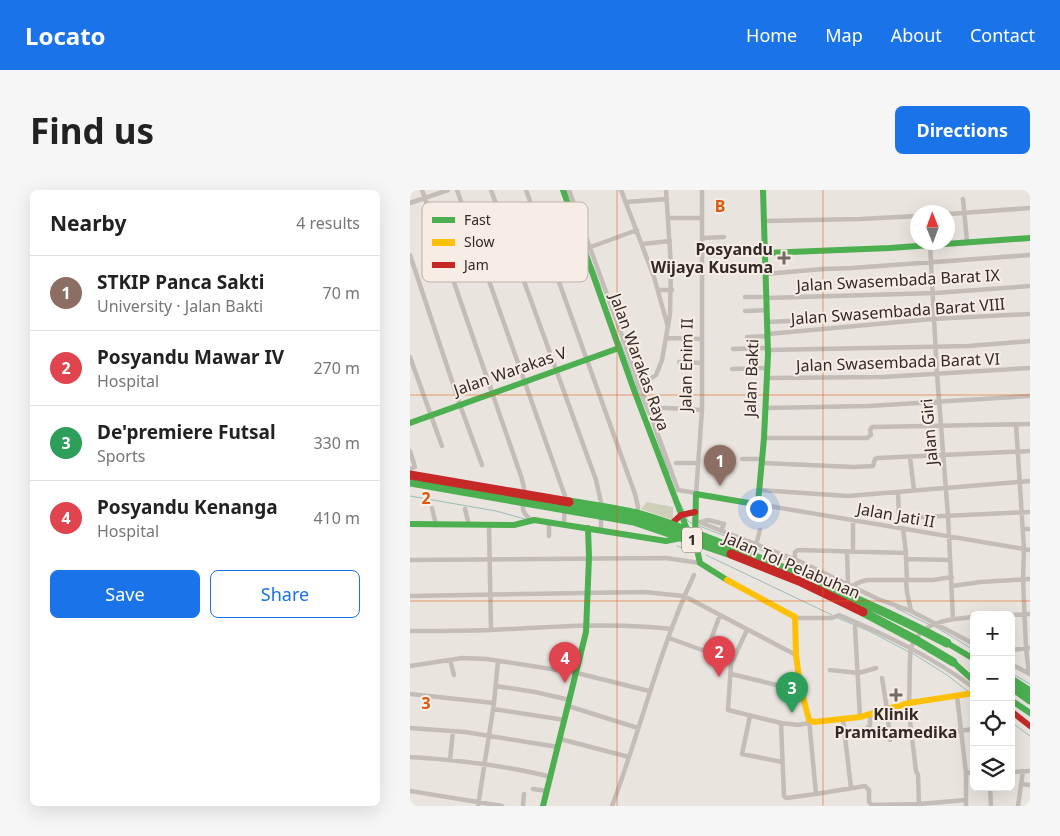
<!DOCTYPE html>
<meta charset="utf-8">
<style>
body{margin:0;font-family:"Noto Sans",sans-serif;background:#f6f6f6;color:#222}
.controls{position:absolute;right:15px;bottom:15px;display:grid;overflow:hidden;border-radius:8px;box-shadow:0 5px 20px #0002}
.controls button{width:45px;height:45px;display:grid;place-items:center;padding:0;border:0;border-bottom:1px solid #e0e0e0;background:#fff;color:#222;font:25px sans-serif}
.compass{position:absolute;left:500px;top:15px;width:45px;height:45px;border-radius:50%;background:#fff;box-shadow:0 5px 20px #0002;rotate:359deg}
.you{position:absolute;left:348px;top:318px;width:18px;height:18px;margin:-12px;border:4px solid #fff;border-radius:50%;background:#1a73e8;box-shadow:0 0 0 8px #1a73e833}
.badge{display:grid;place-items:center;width:32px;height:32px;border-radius:50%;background:#1a73e8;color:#fff;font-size:16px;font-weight:700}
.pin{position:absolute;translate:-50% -41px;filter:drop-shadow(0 1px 2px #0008)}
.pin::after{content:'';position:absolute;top:26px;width:18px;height:15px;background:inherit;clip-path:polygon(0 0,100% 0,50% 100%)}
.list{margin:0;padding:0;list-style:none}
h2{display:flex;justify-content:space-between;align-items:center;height:65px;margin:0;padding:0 20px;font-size:21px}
h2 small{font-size:16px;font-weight:400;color:#767676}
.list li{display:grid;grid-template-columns:32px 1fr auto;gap:15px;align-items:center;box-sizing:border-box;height:75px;padding:0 20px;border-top:1px solid #e0e0e0}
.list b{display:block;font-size:19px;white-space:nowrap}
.list p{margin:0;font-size:16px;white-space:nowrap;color:#767676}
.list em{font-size:16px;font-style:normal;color:#767676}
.actions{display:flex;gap:10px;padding:15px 20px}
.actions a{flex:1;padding:11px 0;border:1px solid #1a73e8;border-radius:8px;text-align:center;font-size:18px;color:#1a73e8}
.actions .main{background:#1a73e8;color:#fff}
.icon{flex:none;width:28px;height:28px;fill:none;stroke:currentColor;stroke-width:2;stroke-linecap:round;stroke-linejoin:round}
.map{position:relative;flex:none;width:620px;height:616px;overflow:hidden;border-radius:8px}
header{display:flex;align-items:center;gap:30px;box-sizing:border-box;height:70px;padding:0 25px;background:#1a73e8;color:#fff}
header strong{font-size:24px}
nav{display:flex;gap:28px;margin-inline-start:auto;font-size:18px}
.intro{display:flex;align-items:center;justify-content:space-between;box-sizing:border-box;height:120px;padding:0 30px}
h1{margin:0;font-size:35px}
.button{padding:12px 22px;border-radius:8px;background:#1a73e8;color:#fff;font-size:18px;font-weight:700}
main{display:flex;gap:30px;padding:0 30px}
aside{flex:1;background:#fff;border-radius:8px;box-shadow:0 5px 20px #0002}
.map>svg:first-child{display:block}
.green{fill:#cdcfb8}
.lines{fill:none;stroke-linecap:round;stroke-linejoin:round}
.stream{stroke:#9bbcb9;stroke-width:1}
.street{stroke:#c3bcb7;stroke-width:4.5}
.fast{stroke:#4caf50;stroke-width:6}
.slow{stroke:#ffc107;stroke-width:6}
.jam{stroke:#c62828;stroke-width:6}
.fast-bridge{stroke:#4caf50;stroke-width:9}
.jam-bridge{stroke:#c62828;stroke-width:9}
.grid{fill:none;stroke:#df570d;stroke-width:1;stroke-opacity:0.55}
.poi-dot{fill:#736a66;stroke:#f8ede4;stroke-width:2}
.labels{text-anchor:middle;stroke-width:4;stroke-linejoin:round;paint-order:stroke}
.shield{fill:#f8ede4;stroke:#6e645f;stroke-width:1}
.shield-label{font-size:15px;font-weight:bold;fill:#332926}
.poi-label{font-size:16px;font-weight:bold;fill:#332926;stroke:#f8ede4;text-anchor:end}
.street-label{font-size:16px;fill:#332926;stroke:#f8ede4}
.key{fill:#f8ede4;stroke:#bdb2ab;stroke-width:1}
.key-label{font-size:14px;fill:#332926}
.grid-label{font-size:16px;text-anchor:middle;font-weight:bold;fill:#df570d;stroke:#f8ede4;stroke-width:4;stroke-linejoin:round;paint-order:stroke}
</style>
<header>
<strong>Locato</strong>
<nav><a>Home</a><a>Map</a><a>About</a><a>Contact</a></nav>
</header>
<div class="intro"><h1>Find us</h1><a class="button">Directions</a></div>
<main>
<aside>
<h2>Nearby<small>4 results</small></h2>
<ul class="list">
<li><span class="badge" style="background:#8d6e63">1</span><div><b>STKIP Panca Sakti</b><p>University · Jalan Bakti</p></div><em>70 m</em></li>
<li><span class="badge" style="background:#e0444e">2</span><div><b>Posyandu Mawar IV</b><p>Hospital</p></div><em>270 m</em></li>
<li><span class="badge" style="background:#2e9e5b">3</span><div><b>De'premiere Futsal</b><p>Sports</p></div><em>330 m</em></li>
<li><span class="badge" style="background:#e0444e">4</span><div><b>Posyandu Kenanga</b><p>Hospital</p></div><em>410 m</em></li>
</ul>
<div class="actions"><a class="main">Save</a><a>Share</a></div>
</aside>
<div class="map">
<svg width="620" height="616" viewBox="0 0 620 616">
<rect width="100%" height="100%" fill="#eae4de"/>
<path class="green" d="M237,312L263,317V330L231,319Z"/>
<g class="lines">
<path class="stream" d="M156,0L159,8
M183,76L191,98
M210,151L227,196
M228,200L238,224
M243,237L259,283
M0,306L86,321L115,329
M270,313L275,323
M276,326L278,331L283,334
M287,335L407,382
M267,356L284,362
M296,365L422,425
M486,418L520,435
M428,428L459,441L499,462
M524,436L564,460
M502,463L537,485L559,502
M601,483L620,494
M601,532L620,546"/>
<path class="street" d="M12,0L112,289C112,293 115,297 114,301C114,314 108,321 122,330
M47,0L155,306L154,334
M81,0L186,290L192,317
M116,0L225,304L228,317L227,325
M159,0L268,300L286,303
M211,0L244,87L258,137
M553,9L557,51
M216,12L257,9
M0,13L38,0
M538,24L620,18
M259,28H292
M354,31L450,29L508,26
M292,48L314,47
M232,54L260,51
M520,54L527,184L538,326L543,429
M178,58L227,40
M292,62L322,63
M0,65L50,215L72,275
M332,76L355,74
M355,84L413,79L442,78L620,65
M248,100H262
M335,107H351
M356,108L525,103L620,96
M335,121L357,120
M357,132L381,131
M358,144L522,129L620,124
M337,147L358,146
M257,148L292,149
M323,159L358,158
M358,160L559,156L620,151
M0,167L32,256
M269,172L292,173
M322,179L358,178
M358,188L473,187L620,178
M227,198L246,185L252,170L260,124L261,76L256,0
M238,218H256L292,220
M356,218L459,216L620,206
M606,234L614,359L613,389L616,458L619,484
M354,248H457L461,245L460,240L462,237L620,234
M0,261L5,277L0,279
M500,267L504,300
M332,269H352
M266,273H287
M351,273L444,277L463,276L465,269L468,268L620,261
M349,300L438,306L620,291
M488,302L489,326L491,328L620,322
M286,304L292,220V0
M347,314L620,360
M22,318L26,335
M55,319L59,335
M284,330L389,371L468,409L501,421L564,454
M139,332V346
M291,332L298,330L314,334L311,341
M79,335L81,440
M493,338L496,363
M613,339H620
M191,340V325
M346,355L350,340
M437,362L438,395
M443,362V330
M496,369L497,390
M0,370L256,368L290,373
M385,370V362L388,360L496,363V369L540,370
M496,390L497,402L501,421
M442,396L450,392L457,390H523L542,387
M542,396L570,392L620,389
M0,406L234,402L274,406L386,465
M601,425L620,424
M386,428H422L429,425C476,445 523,467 564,498
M447,433L445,437L450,527
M337,440L321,474L318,520L371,533L388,535L399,533
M0,441C27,441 54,441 81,440C141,437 202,432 262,439
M259,448L292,460H297L310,425
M601,460L620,458
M40,470L44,485
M601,474L620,484
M0,476L52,468L77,469L167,483L239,501
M420,480L449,483L466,478
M321,484L371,496L390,495
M472,488L477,519L480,550
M86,496L125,502L160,510
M0,504L84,513
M547,506L556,583V616
M499,513C500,503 499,466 501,458C511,431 539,429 564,427
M498,514L506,581L508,585L509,614
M158,516L228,538
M83,519L155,530
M340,526L332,564L372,572
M399,530L406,604L455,596L459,600V612L462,615L509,614L556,610
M433,530L441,598
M371,533L374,606L376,608L406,604
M0,538L55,542L148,557
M457,543L458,537L460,536V525
M503,547L564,539
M150,549L219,567
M0,567C47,570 95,575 141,587
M40,570L43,541
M601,582L620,581
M556,583L564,582
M612,594L620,595
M580,597L581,616
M123,599L137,601
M0,601L92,616
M68,616L84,513L88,471
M113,616L114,604
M202,616C231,539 249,459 284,385
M608,616L613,581"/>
<path class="fast" d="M153,0L224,200L278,342
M355,63L480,58L620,48
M0,233L209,158
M0,334L104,335L124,330L256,351L276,347
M317,390L290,373L285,350L286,304L345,314L348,313L354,248L358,164L353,0
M537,453L564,469
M543,472L564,491
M601,510L620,523
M133,616L176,442L179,367L178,338"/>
<path class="slow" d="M317,390L385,427L386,465L390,495L399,530L404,532L450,527L499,513L564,503"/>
<path class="jam" d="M258,337L271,325L285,322
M601,521L620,536"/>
<path class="fast-bridge" d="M0,292L224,331L321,364
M159,312C183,316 207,319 231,325C263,334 293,347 324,359C397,387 468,417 537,453
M453,422L506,450L543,472
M601,490L620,502
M601,496L620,510"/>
<path class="jam-bridge" d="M0,285L159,312
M321,364L389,391L453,422"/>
</g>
<path class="grid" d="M207,0V616M413,0V616M0,205H620M0,411H620"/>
<g class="poi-dot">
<path d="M371.5 60.5h5v5h5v5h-5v5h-5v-5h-5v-5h5z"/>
<path d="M483.5 497.5h5v5h5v5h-5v5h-5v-5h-5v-5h5z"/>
</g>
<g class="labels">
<rect class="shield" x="272" y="337.5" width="20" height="25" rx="4"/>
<g class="shield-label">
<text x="282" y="355">1</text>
</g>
<g class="poi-label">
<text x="363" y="65">Posyandu<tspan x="363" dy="18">Wijaya Kusuma</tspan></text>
<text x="486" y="530" text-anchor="middle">Klinik<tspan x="486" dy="18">Pramitamedika</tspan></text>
</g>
<g class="street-label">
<text transform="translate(488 90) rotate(-3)" y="6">Jalan Swasembada Barat IX</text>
<text transform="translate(488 121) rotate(-4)" y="6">Jalan Swasembada Barat VIII</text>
<text transform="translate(230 172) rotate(70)" y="6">Jalan Warakas Raya</text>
<text transform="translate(488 172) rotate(-2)" y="6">Jalan Swasembada Barat VI</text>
<text transform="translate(276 175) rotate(-89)" y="6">Jalan Enim II</text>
<text transform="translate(100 181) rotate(-19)" y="6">Jalan Warakas V</text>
<text transform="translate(341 188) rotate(-88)" y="6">Jalan Bakti</text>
<text transform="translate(519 242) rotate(-95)" y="6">Jalan Giri</text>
<text transform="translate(486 325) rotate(10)" y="6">Jalan Jati II</text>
<text transform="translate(382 375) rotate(23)" y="6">Jalan Tol Pelabuhan</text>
</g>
</g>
<rect x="12" y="12" width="166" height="80" rx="8" class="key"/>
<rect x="22" y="27" width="23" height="6" fill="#4caf50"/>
<rect x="22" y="49" width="23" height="7" fill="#ffc107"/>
<rect x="22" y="72" width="23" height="6" fill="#c62828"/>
<g class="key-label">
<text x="54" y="35">Fast</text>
<text x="54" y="57">Slow</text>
<text x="54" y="80">Jam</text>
</g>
<g class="grid-label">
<text x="310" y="22">B</text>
<text x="16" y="314">2</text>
<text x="16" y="519">3</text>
</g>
</svg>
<div class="controls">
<button>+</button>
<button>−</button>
<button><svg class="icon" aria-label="locate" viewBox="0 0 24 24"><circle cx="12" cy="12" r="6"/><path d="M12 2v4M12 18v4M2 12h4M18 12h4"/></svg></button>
<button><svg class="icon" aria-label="layers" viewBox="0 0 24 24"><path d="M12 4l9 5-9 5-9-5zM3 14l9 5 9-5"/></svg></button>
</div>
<svg class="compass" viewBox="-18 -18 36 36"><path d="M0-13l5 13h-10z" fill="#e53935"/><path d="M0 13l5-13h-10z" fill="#767676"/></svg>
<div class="you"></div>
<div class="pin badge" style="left:310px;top:296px;background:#8d6e63">1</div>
<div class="pin badge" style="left:309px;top:487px;background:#e0444e">2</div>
<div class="pin badge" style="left:382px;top:523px;background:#2e9e5b">3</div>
<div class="pin badge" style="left:155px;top:493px;background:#e0444e">4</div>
</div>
</main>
